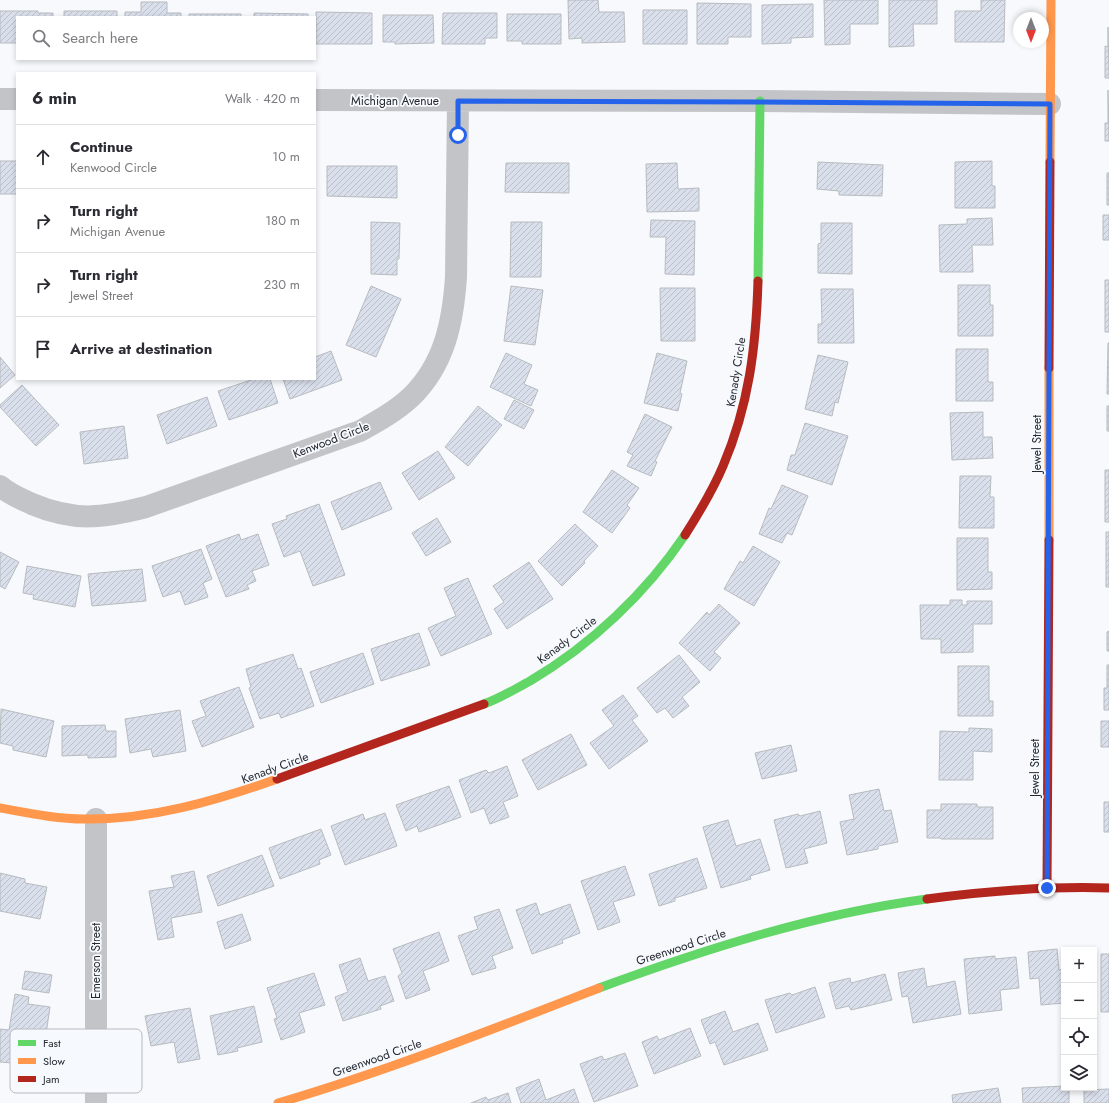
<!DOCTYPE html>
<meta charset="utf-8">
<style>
body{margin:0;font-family:Jost,sans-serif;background:#f2f2f3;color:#2b2b33}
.controls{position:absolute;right:12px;bottom:12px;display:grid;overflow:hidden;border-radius:0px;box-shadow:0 2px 6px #0003}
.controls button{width:36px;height:36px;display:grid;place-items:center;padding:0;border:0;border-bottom:1px solid #e1e1e2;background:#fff;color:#2b2b33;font:20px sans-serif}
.compass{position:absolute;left:1013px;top:12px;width:36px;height:36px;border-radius:50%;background:#fff;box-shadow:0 2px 6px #0003;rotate:180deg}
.stop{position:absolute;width:12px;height:12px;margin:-9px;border:3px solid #2563eb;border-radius:50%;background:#fff}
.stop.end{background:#2563eb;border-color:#fff;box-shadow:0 1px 4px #0008}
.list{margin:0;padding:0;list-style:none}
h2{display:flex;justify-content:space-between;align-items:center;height:52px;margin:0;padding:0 16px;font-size:17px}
h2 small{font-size:13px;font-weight:400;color:#7c7c81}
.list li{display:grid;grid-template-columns:26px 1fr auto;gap:12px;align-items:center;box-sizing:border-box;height:64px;padding:0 16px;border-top:1px solid #e1e1e2}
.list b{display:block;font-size:15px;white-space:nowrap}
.list p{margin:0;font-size:13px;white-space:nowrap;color:#7c7c81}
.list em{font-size:13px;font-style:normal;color:#7c7c81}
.icon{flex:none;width:22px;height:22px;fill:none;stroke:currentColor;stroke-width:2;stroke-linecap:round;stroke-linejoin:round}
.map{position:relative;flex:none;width:1109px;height:1103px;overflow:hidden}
.search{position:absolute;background:#fff;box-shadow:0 2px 6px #0003;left:16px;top:16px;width:300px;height:44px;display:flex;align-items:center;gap:10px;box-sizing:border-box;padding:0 14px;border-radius:0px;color:#7c7c81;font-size:15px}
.panel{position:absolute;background:#fff;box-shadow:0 2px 6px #0003;left:16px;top:72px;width:300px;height:308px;border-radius:0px}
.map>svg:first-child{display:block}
.building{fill:url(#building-hatch);stroke:#b8bbc0}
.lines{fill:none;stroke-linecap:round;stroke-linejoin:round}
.street{stroke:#c3c4c7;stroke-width:22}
.fast{stroke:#63d668;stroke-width:9}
.slow{stroke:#ff974d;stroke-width:9}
.jam{stroke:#b3261e;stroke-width:9}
.route{stroke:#2563eb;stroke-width:5}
.labels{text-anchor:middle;stroke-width:3.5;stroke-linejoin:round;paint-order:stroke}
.street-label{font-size:12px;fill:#242830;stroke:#f6f9fd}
.key{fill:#f6f9fd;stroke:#b7bac0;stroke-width:1}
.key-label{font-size:11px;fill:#242830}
</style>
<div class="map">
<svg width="1109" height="1103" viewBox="0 0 1109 1103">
<defs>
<pattern id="building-hatch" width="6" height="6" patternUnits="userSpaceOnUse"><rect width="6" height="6" fill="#d9dfeb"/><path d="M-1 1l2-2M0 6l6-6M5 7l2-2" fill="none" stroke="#babfca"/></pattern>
</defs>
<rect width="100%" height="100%" fill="#f7f9fc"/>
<path class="building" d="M568,0H598L599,12H624L625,42L582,43V38L569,39Z
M824,0H878V24H850V44L825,45Z
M889,0H937V24H913L914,46L889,47Z
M981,0H1005L1004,42H955V11H981Z
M141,2H167V13H181V17H125V12H141Z
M697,3L751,4V37H728V44H697Z
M813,4V37L791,38V43L762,44V5Z
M643,10H687V44H643Z
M0,11H38V13H53V17H17V43H0Z
M64,11H117V17H64Z
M316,12L372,13V44H316Z
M254,13L308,14V17H254Z
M443,13H497V38H485V44H442Z
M189,14H241V17H189Z
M507,14H561V44H522V41H507Z
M383,15H433L434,43L395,44V42H383Z
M1108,27L1109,78H1105V46L1108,47Z
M1108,90L1109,141H1105V123H1108Z
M0,161H17V194H0Z
M992,161V186H995V208H955V162Z
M818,162L883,165L882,196L839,195V191L817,189Z
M506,163H569V193L505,192Z
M677,163L678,189L699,188V211L647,212L646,164Z
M327,166H397V198L327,196Z
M1107,173H1109V205H1107Z
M1103,215H1109V240H1103Z
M992,218L993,245H972L973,272H940L939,225L967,224V219Z
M651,220L695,221L694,275L665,274L666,237H650Z
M371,222L400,223L399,259H397V275L371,274Z
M511,222H542L541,277H510Z
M821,223H852V274L818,273V244L821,243Z
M1105,280H1109V332H1105Z
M958,285H990V305H993V336H958Z
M371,286L401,299L376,357L346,345Z
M511,286L543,290L535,345L504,341Z
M660,288H695V341H661Z
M821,289H853L854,343H818V324H822Z
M1108,343H1109V394H1107Z
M956,349H988V382H993V401H956Z
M331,351L342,380L290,399L283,379H315V357Z
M506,353L532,365L524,384L538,390L531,406L490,387Z
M657,353L687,361L680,393L682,394L678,411L644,403Z
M818,355L848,362L838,403L835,402L832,416L805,409Z
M0,357L15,375L0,388Z
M254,379H270L278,403L229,420L218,391Z
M22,385L59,425L36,446L0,407V405Z
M207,397L217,426L167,444L157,415Z
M514,400L534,410L524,429L504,419Z
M478,406L502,425L468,466L445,447Z
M1107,406H1109V431H1107Z
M983,412V437H992L993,458L952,460L950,413Z
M645,414L672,427L655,461L657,462L651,476L627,466L633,455L627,452Z
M805,423L848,436L832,485L787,470L791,455H795Z
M124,426L128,458L84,464L80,432Z
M438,451L455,478L419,500L402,473Z
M612,470L639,488L627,505L630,508L612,533L583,512Z
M1105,470H1109V522H1105Z
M960,476H991L990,497H994V528H959Z
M380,482L392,509L342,530L331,502Z
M782,485L808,496L792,535L787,533L782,543L759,534L769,508L771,509Z
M319,504L345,575L313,586L300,551L284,557L272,524L287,519L286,516Z
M437,518L451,542L426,556L412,533Z
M575,524L598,546L584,561L585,563L562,586L538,561Z
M1106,532H1109V587H1106Z
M239,534L241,540L258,534L269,565L252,571L256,581L247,585L249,589L226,597L206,546Z
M957,538H988V572H992V589L957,590Z
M753,546L780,562L754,606L724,589L740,561L743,563Z
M201,549L212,579L203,583L208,597L185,605L180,591L163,597L152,566Z
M0,552L19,562L5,589L0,586Z
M529,562L553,599L507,629L494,609L504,602L493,586Z
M27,566L81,576L75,607L33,599L34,595L23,593Z
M142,569L146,601L92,606L88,574Z
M468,578L492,634L441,656L428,628L456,616L444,588Z
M950,600H962V605H967V601H992V624H973V652L941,653V639H921L920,605H950Z
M719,604L740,623L714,652L721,658L710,671L679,643L707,612L709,615Z
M1109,631V651H1107V632Z
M419,633L430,665L381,681L371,649Z
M363,653L374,684L321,703L310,672Z
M293,654L298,669L301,668L314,706L281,718L279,713L260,719L249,688L251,687L246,669Z
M679,655L700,682L682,697L689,706L673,718L665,708L657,713L637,688Z
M1107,665H1109V710H1104V688H1107Z
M958,666H989V701H993V716H958Z
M239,687L254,727L202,747L192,721L206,716L200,701Z
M623,695L638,716L632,720L648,741L609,769L590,743L614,726L602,710Z
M1,709L54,721L46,757L13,750V746L0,743Z
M180,710L186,751L153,757L151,749L130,753L125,719Z
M1101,721H1109V747H1101Z
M105,725L106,731H116V757L88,758V755L62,756V726Z
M969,728L992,729V752L973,751V780H939L940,731L969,732Z
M571,734L587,765L538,790L522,760Z
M791,745L797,771L762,779L755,753Z
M507,766L518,796L503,802L509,817L490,824L484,808L471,813L459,780L486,770L489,773Z
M449,786L461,817L419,832L417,826L406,831L396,805Z
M879,789L884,811L891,810L898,842L878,846V849L847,855L840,822L854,819L849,795Z
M1104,802H1109V832H1104Z
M941,804H977V807H993V839H941L940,838H927V810H941Z
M820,811L827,843L804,849L808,863L786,868L774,820L798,814L800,816Z
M385,813L397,846L345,865L331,826L363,814L365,820Z
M728,820L736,846L760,839L770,870L750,876L751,879L721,888L703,827Z
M321,829L331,855L319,860L320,864L280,879L269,848Z
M262,855L274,886L218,906L207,876Z
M697,858L707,888L675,898V901L659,906L649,874Z
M625,866L635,895L613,902L620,922L598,930L581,881Z
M194,871L202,912L171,918L174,937L158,940L149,891L174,887L171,876Z
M0,873L25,879V883L47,887L40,919L0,911Z
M536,903L540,915L570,904L580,933L562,940L563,943L532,954L516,910Z
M499,909L513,948L492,956L496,968L472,975L458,936L478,929L474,917Z
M242,914L251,940L225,949L217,922Z
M439,932L449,961L423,971L430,990L406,999L398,976L402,973L393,949Z
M1057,949L1059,970L1064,969V1003L1041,1005L1039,978L1030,979L1028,952Z
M1101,954H1109V1012H1101Z
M995,956V959L1016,957L1019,988L1000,990L1002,1010L969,1014L964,959Z
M360,958L368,981L385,976L394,1001L380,1006L381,1009L343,1021L335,997L348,992L339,965Z
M924,968L927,987L955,981L961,1014L913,1023L908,996L902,997L898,973Z
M25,971L52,975L49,993L22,989Z
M314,973L325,1005L299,1013L305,1032L281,1040L274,1019L277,1018L267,988Z
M885,974L892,1000L851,1010L849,1006L836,1009L829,983L850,978L851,983Z
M815,987L825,1017L776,1033L765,1000L790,993L792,995Z
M15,994L29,997L28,1004L50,1007L46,1034H50L46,1060L36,1059L35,1066H31L30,1071L11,1068L12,1063L0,1062V1029L9,1030Z
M254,1006L262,1042L237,1048L238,1051L218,1055L210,1016Z
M190,1008L200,1059L178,1063L174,1042L151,1046L145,1016Z
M725,1011L733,1032L758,1023L768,1050L724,1065L715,1042L710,1044L701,1020Z
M690,1028L701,1056L654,1074L642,1042L657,1036L659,1040Z
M625,1053L638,1086L594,1102L580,1064L602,1056L604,1060Z
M539,1079L546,1100L574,1089L579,1103H521L516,1088Z
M1064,1086V1088H1069V1103H1023L1022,1088Z
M998,1088L1001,1103H953L952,1095Z
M1109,1089V1103H1084V1090Z
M508,1093L511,1103H471L486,1097L488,1100Z"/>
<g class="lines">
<path class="street" d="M0,99H17
M315,100L760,101L1050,104
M0,486C9,494 21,499 32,504C75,522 103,518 146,507L360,431C378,421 396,411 411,397C445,364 453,321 456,277L458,101
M96,819V1103"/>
<path class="fast" d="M758,281L760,101
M484,704C501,698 515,689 530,681C591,645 646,593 685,535
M599,988C705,949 815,914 927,899"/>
<path class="slow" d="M1050,162L1051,0
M1049,540V368
M0,808C28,813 56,819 84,819C150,820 215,801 277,779
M278,1103C387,1071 493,1029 599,988"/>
<path class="jam" d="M1049,368L1050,162
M685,535C699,513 713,490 723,466C749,405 756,347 758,281
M277,779L484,704
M1047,888L1049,540
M927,899C987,891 1049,886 1109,888"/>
</g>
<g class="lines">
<path class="route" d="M458,135V101L760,102L1050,104L1047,888"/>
</g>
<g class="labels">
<g class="street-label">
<text x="395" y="105">Michigan Avenue</text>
<text transform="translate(736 372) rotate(-81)" y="4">Kenady Circle</text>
<text transform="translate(331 440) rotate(-21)" y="4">Kenwood Circle</text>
<text transform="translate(1037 444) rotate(-90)" y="4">Jewel Street</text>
<text transform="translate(567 640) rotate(-37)" y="4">Kenady Circle</text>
<text transform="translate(275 768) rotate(-20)" y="4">Kenady Circle</text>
<text transform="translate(1035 768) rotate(-90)" y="4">Jewel Street</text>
<text transform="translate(681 947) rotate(-18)" y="4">Greenwood Circle</text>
<text transform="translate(96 961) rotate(-90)" y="4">Emerson Street</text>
<text transform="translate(377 1058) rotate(-19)" y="4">Greenwood Circle</text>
</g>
</g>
<rect x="10" y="1029" width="132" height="64" rx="6" class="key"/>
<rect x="18" y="1040" width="18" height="6" fill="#63d668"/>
<rect x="18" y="1058" width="18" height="6" fill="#ff974d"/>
<rect x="18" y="1076" width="18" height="6" fill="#b3261e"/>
<g class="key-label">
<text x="43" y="1047">Fast</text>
<text x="43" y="1065">Slow</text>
<text x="43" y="1083">Jam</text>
</g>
</svg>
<div class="controls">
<button>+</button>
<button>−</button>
<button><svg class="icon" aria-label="locate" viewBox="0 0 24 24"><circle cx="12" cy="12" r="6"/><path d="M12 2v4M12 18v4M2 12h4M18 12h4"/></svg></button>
<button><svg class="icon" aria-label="layers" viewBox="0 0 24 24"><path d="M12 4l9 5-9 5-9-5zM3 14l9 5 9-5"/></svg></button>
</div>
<svg class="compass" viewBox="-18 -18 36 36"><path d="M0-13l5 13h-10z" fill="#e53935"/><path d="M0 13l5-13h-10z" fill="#7c7c81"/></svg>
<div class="stop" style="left:458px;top:135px"></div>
<div class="stop end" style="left:1047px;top:888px"></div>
<div class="search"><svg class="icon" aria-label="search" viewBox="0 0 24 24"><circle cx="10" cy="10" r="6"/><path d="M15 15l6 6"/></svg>Search here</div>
<section class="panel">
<h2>6 min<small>Walk · 420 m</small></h2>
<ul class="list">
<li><svg class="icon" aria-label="ahead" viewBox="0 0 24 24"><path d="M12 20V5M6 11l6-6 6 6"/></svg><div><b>Continue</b><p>Kenwood Circle</p></div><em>10 m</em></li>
<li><svg class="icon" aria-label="right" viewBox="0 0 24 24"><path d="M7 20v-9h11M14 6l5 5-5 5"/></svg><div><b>Turn right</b><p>Michigan Avenue</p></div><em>180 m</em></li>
<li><svg class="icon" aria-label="right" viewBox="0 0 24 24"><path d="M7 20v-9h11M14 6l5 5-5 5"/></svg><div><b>Turn right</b><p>Jewel Street</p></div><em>230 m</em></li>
<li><svg class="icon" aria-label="arrive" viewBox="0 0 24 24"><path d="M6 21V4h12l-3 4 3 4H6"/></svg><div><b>Arrive at destination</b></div></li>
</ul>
</section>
</div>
